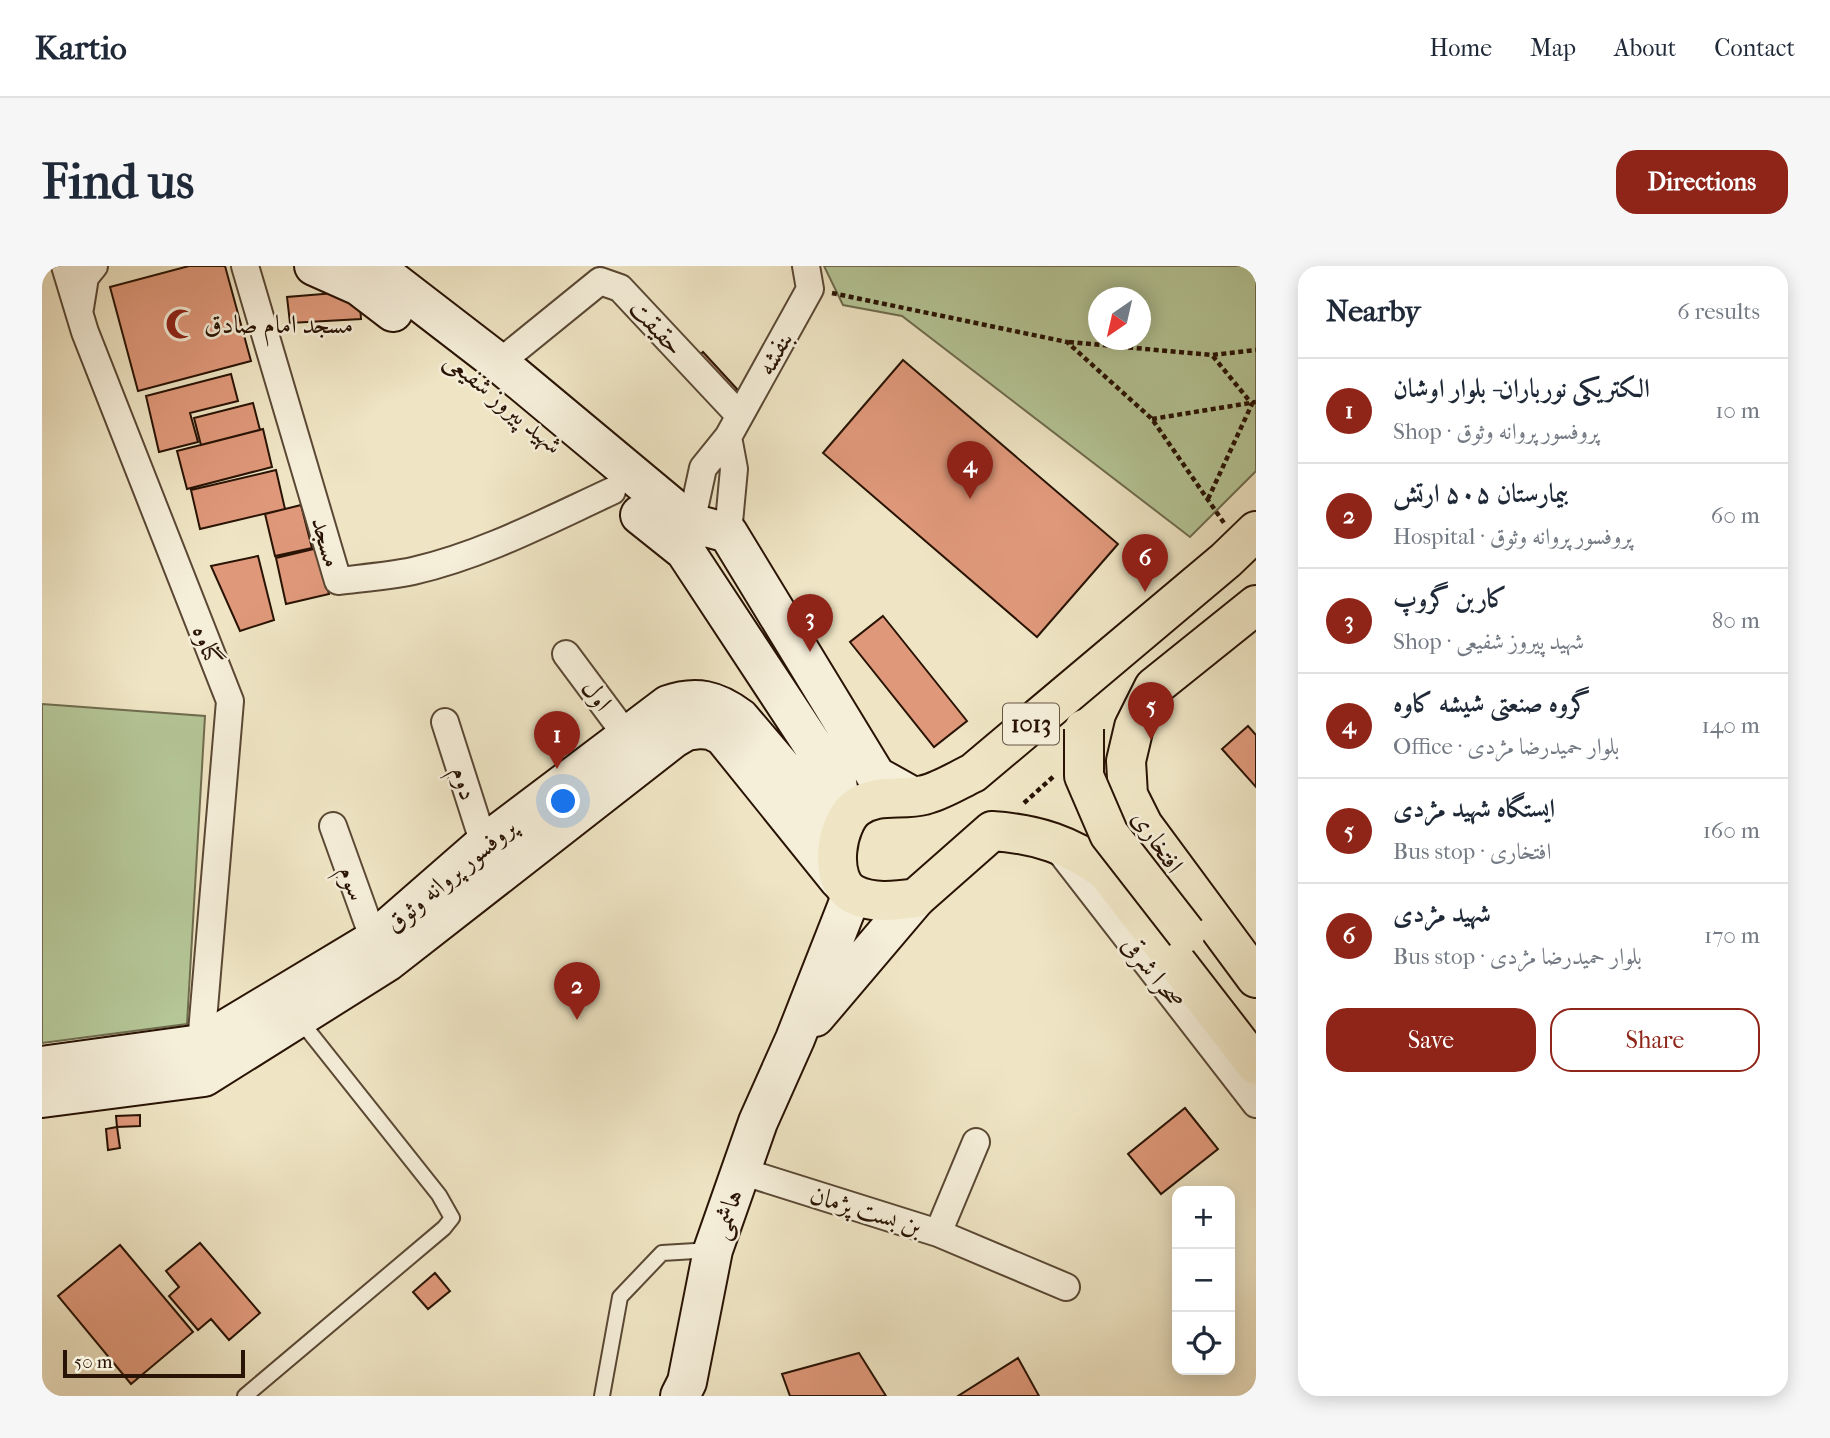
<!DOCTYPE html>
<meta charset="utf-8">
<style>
body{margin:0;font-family:"IM FELL French Canon",Amiri,serif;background:#f6f6f7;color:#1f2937}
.controls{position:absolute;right:21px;bottom:21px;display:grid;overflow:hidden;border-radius:14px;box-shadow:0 4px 18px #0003}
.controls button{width:63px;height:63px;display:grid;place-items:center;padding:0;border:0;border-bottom:2px solid #e0e1e3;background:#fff;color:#1f2937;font:35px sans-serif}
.compass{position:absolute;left:1046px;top:21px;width:63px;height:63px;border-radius:50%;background:#fff;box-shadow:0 4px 18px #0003;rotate:214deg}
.scale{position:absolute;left:21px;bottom:18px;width:182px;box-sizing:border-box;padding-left:7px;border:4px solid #291304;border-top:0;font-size:19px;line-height:24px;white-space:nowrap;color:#291304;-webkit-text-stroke:5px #f5eed9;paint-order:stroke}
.you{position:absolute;left:522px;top:536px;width:24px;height:24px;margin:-18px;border:5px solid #fff;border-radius:50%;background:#1a73e8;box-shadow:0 0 0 10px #1a73e833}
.badge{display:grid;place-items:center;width:46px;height:46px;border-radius:50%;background:#8f2418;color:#fff;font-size:23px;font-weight:700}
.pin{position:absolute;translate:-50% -58px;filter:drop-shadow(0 2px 4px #0008)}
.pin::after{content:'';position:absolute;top:37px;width:24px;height:21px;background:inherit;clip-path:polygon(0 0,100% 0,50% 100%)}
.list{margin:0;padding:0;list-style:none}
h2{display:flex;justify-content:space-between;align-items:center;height:91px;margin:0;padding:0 28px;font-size:30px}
h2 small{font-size:23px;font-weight:400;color:#747a83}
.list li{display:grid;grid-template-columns:46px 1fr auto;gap:21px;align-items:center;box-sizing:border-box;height:105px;padding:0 28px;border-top:2px solid #e0e1e3}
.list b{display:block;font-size:26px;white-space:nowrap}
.list p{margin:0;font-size:23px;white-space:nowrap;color:#747a83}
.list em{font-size:23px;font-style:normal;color:#747a83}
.actions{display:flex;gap:14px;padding:21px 28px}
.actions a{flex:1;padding:16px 0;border:2px solid #8f2418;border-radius:21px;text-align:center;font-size:24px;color:#8f2418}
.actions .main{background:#8f2418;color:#fff}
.icon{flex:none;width:38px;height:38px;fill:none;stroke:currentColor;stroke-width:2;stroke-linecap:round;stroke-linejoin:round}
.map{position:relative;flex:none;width:1214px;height:1130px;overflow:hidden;border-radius:21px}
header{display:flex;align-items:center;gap:42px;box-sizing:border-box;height:98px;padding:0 35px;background:#fff;border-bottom:2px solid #e0e1e3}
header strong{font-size:33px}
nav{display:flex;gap:38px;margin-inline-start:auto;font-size:24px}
.intro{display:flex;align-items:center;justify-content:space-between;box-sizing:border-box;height:168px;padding:0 42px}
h1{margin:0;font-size:49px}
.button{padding:18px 32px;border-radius:21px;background:#8f2418;color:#fff;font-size:24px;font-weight:700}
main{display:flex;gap:42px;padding:0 42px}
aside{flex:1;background:#fff;border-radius:21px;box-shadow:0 4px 18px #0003}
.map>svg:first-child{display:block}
.green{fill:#b5c697;stroke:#6f6c4e;stroke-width:2;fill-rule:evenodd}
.building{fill:#df987a;stroke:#291304;stroke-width:2}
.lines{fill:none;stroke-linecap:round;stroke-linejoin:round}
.lane-casing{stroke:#5a4834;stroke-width:18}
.street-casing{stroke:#5a4834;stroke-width:30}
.secondary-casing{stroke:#291304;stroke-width:42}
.primary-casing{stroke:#291304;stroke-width:42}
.path{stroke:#291304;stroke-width:4.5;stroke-dasharray:5 3.5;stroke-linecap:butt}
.lane{stroke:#f5eed9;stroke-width:14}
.street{stroke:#f5eed9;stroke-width:26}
.secondary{stroke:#f5eed9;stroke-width:38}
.primary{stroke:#efe5c4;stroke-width:38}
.primary-bridge-casing{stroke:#291304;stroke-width:42;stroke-linecap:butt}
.primary-bridge{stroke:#efe5c4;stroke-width:38}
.labels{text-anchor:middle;stroke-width:5;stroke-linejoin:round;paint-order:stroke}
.shield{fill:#f5eed9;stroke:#654;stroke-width:2}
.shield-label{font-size:24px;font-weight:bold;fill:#291304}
.poi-label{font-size:26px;fill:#291304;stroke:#f5eed9;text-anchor:start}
.street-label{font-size:26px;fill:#291304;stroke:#f5eed9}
</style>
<header>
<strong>Kartio</strong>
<nav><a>Home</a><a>Map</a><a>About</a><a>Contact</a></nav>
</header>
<div class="intro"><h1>Find us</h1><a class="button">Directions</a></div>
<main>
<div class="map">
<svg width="1214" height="1130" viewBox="0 0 1214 1130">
<rect width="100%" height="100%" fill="#efe5c4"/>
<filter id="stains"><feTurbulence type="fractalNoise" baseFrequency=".00286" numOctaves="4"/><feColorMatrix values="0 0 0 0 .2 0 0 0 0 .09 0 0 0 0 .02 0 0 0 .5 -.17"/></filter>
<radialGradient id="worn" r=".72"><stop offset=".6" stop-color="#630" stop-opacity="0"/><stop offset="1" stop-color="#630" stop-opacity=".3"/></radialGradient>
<path class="green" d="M782,0H1214V205L1148,271L860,50L801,39ZM1056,32H1098V74H1056Z
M0,438L163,450L145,758L0,777Z"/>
<path class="building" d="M147,0H183L209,95L96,125L68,21Z
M317,25L319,53L248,57L245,31Z
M661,86L695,123L685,132L651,95Z
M861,94L1076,278L995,371L781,187Z
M189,108L196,135L148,147L156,176L117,186L104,130Z
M211,137L218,164L159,179L152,152Z
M221,163L230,201L145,223L135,185Z
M234,204L243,243L158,263L149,224Z
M259,239L270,282L233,290L223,248Z
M276,282L287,328L244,338L234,292Z
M216,290L232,354L198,365L169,300Z
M841,350L925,455L892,481L808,376Z
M1206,460L1214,469V521L1180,483Z
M1143,842L1176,883L1119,928L1086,888Z
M98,849V860L75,861L74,850Z
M75,861L78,882L66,884L64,863Z
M158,977L218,1047L187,1074L169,1053L156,1064L127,1030L137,1021L124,1005Z
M78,979L151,1066L89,1118L16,1030Z
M393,1007L408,1025L386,1043L371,1026Z
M817,1087L844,1130H748L740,1108Z
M976,1092L997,1130H916Z"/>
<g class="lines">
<g class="lane-casing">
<path id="lane" d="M203,1130L402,962L410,952L397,929L257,753
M560,1130L578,1031L620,987L670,984"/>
</g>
<g class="street-casing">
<path id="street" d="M23,0L43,66L188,435L159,778
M203,0L296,315C321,312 347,310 371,305C441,289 505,255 570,225
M38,42L43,11L52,0
M457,97L558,15L578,22L697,149
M649,257L661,202L686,171L768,23L764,0
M686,267L692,203L686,171
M524,388L585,470
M403,456L442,578
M291,560L332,674
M1017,584L1214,838
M699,905L896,967L934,876
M896,967L1024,1021"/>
</g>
<g class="secondary-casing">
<path id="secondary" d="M272,0L317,20L351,46
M331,0L457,97L649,257L686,267L834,510L870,530
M598,249L643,285
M648,261L643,285L795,516L802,558
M773,751L874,632
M0,800L159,778L332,674L442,578L626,439C654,429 674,434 698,452L778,546L802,558
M0,832L162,811L345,696L632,472L644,465L659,463L669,464L681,470L797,614
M638,1130L645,1116L671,984L716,856L753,773L810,628"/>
</g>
<g class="primary-casing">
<path id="primary" d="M1214,265L1184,294L931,507C916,514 899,525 882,529C859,535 835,526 814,542C794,557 785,614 811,628C829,638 854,635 874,632L950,565C995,568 1028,579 1064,605L1214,799
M1214,339L1112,421L1092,461L1084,495L1086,529L1101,559L1214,712"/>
</g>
<path class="path" d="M790,27L1025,76L1110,153L1182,257
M1027,76L1170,89L1214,84
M1110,153L1214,136
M1166,233L1210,138L1170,89
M982,537L1012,510"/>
<use href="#lane" class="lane"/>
<use href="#street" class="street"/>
<use href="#secondary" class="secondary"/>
<use href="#primary" class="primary"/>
<g class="primary-bridge-casing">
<path id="primary-bridge" d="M1042,463V510L1067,568L1144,667"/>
</g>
<use href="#primary-bridge" class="primary-bridge"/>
</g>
<defs>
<g id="mosque-bare" transform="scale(2.415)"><path d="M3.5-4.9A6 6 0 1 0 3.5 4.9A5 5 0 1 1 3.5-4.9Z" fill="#8f2418" stroke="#f5eed9" stroke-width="2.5" paint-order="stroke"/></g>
</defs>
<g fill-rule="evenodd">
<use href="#mosque-bare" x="139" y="58"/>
</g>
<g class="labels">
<rect class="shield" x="961" y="437.5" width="56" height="41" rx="5"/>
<g class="shield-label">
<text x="989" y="466">1013</text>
</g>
<g class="poi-label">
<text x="162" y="67">مسجد امام صادق</text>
</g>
<g class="street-label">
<text transform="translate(615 61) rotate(47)" y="9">حقیقت</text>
<text transform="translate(732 87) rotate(-61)" y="9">بنفشه</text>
<text transform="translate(462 136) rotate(40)" y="9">شهید پیروز شفیعی</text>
<text transform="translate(285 276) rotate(74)" y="9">مسجد</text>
<text transform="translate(166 379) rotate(69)" y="9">گناوه</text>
<text transform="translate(555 429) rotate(53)" y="9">اول</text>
<text transform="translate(423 517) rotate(72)" y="9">دوم</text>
<text transform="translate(1116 575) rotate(56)" y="9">افتخاری</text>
<text transform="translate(408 609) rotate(-40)" y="9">پروفسور پروانه وثوق</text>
<text transform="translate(311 617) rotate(70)" y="9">سوم</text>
<text transform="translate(1112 706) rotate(52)" y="9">صحرا شرقی</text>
<text transform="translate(824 944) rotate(17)" y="9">بن بست پژمان</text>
<text transform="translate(684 948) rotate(-71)" y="9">هاشمی</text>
</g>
</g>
<rect width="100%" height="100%" filter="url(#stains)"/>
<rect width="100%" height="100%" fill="url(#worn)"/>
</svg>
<div class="controls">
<button>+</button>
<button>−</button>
<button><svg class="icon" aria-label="locate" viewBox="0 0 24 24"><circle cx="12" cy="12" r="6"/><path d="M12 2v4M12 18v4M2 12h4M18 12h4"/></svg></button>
</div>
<svg class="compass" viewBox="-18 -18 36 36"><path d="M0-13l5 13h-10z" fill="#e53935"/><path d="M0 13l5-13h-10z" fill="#747a83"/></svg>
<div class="scale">50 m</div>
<div class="you"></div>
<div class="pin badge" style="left:515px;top:503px">1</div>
<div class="pin badge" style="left:535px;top:754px">2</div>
<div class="pin badge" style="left:768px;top:386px">3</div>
<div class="pin badge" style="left:928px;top:233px">4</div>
<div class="pin badge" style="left:1109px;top:474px">5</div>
<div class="pin badge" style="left:1103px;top:326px">6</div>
</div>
<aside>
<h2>Nearby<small>6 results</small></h2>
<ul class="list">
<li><span class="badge">1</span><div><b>الکتریکی نورباران- بلوار اوشان</b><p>Shop · پروفسور پروانه وثوق</p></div><em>10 m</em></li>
<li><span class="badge">2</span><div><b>بیمارستان ۵۰۵ ارتش</b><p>Hospital · پروفسور پروانه وثوق</p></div><em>60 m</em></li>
<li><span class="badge">3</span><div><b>کاربن گروپ</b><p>Shop · شهید پیروز شفیعی</p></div><em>80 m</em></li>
<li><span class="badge">4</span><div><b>گروه صنعتی شیشه کاوه</b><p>Office · بلوار حمیدرضا مژدی</p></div><em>140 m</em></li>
<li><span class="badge">5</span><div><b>ایستگاه شهید مژدی</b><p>Bus stop · افتخاری</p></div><em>160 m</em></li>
<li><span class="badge">6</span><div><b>شهید مژدی</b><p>Bus stop · بلوار حمیدرضا مژدی</p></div><em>170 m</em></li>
</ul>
<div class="actions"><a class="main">Save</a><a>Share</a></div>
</aside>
</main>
